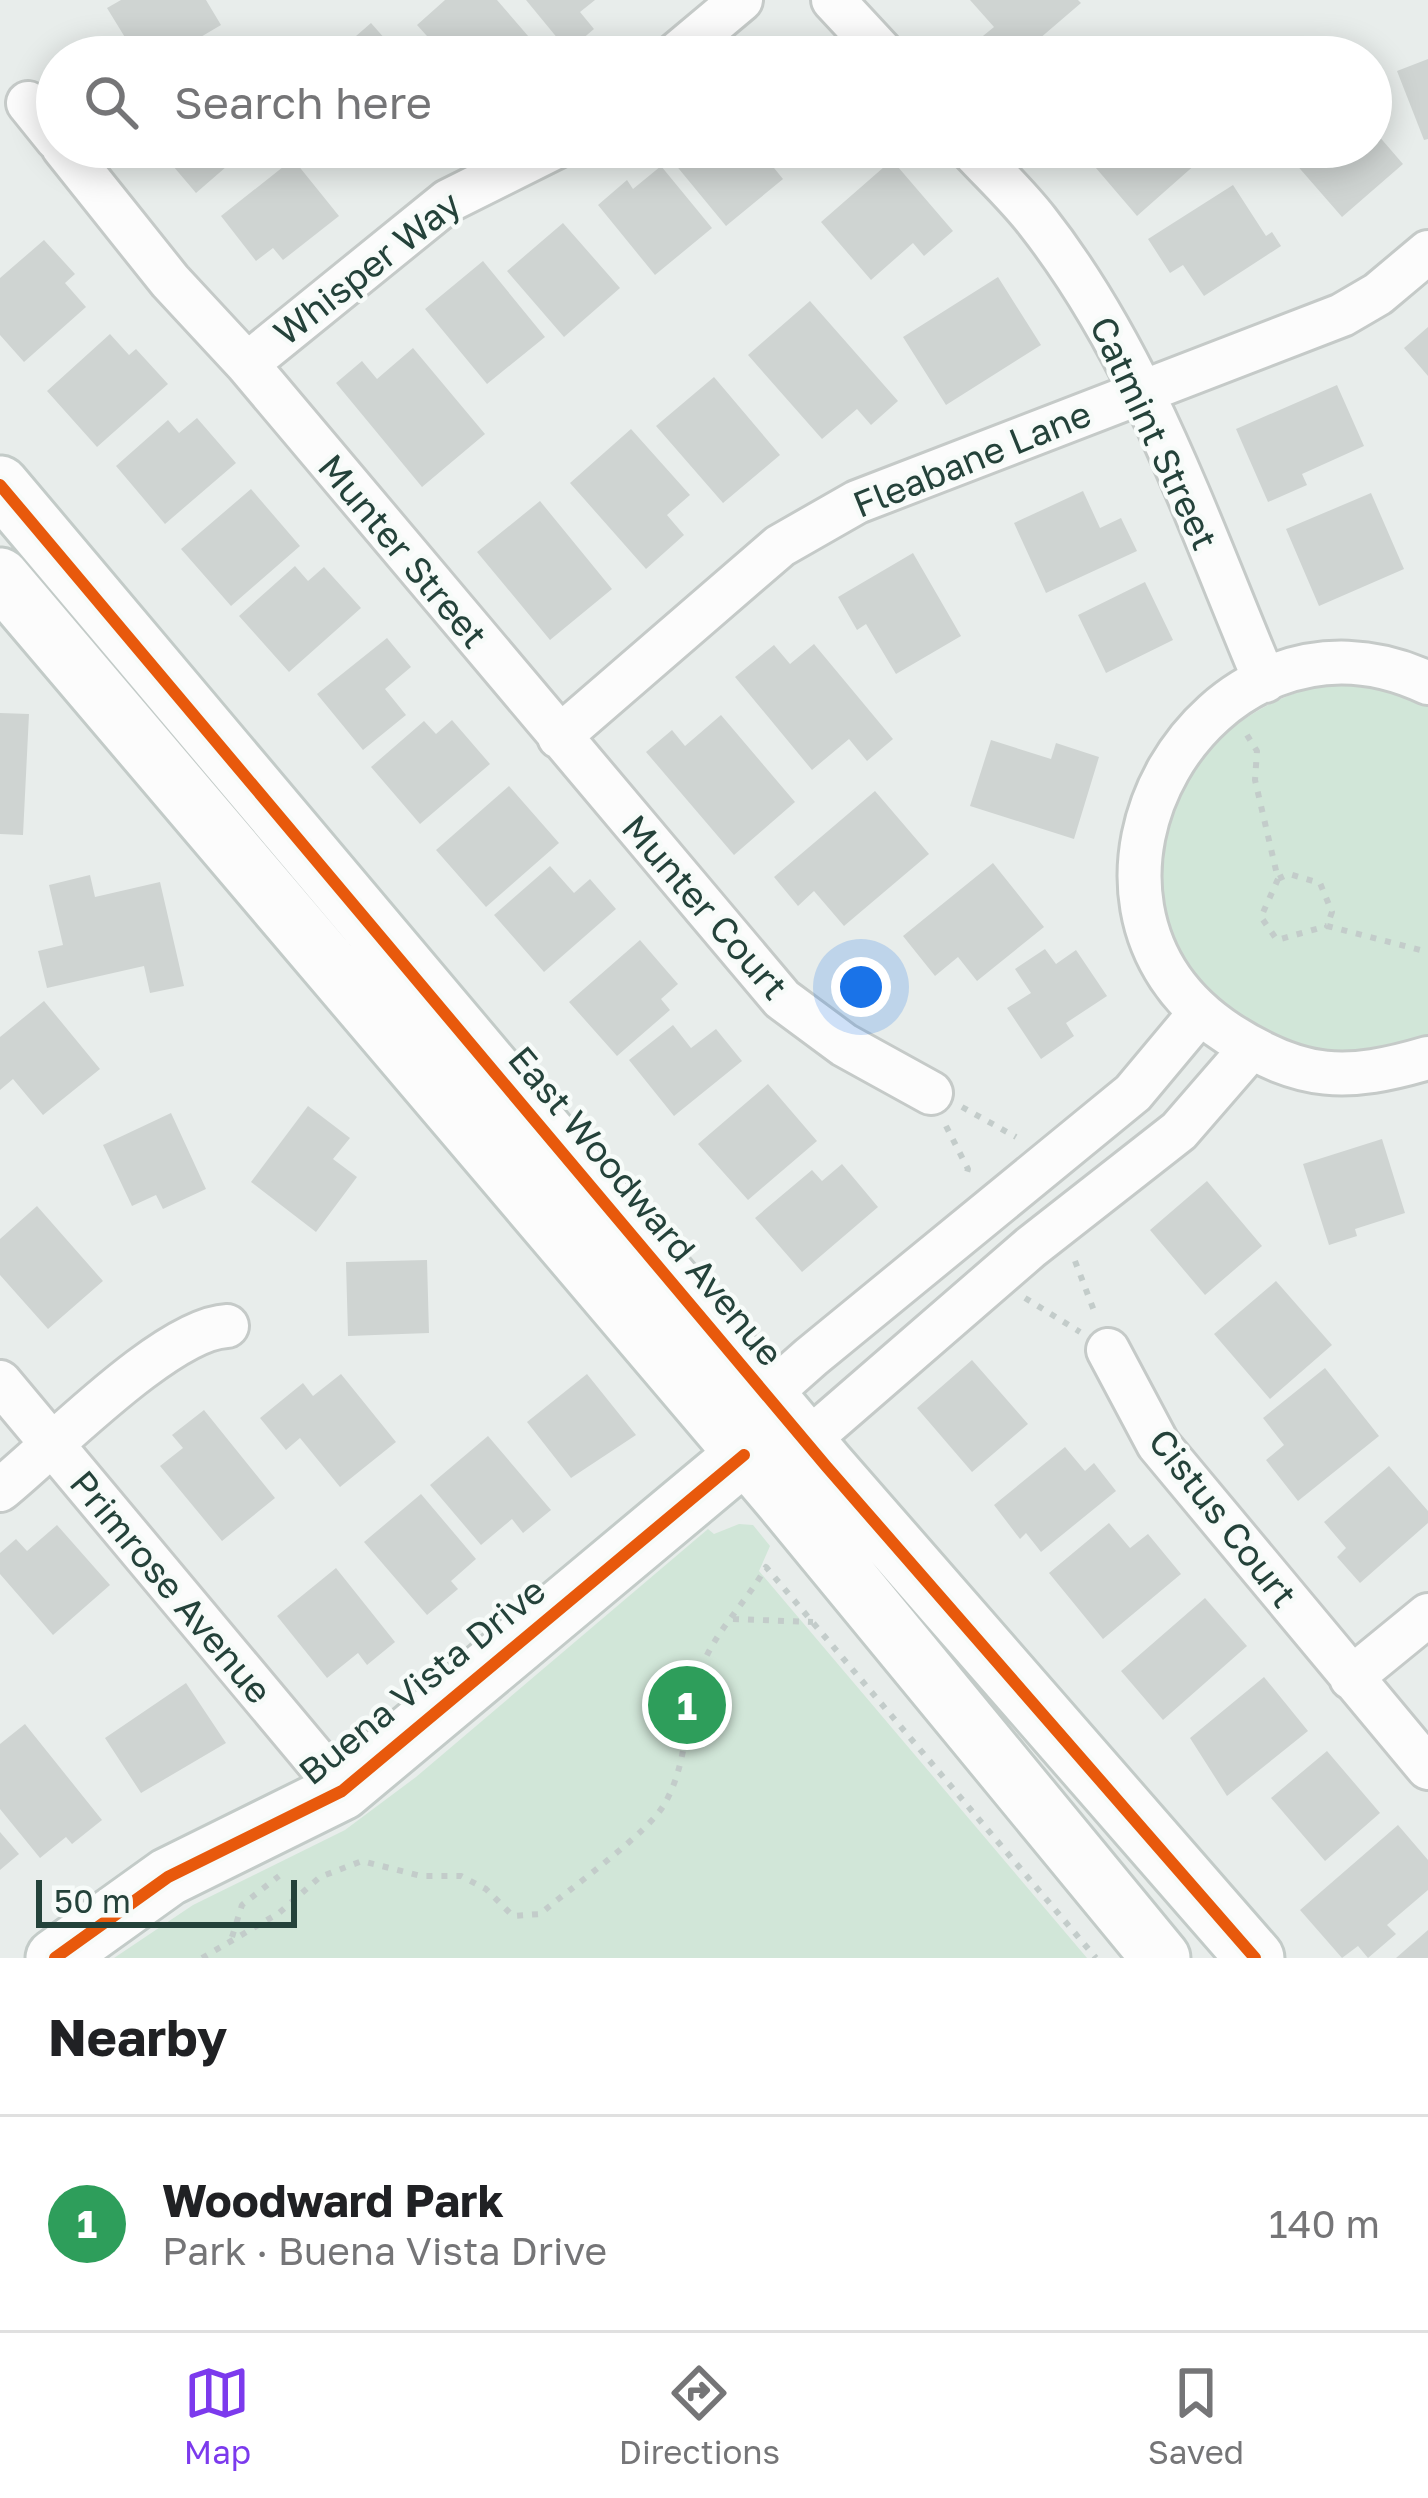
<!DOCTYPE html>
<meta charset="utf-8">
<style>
body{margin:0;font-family:"Golos Text",sans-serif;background:#f2f2f2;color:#202124}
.scale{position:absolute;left:36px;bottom:30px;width:261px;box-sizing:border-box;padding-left:12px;border:6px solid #24423a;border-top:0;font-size:33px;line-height:42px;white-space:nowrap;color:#24423a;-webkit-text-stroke:9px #f7fbf9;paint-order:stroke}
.you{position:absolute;left:861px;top:987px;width:42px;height:42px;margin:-30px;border:9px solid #fff;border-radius:50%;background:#1a73e8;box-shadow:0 0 0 18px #1a73e833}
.badge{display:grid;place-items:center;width:78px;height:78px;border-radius:50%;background:#7c3aed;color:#fff;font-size:39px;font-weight:700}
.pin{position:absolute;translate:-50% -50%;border:6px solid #fff;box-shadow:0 3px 12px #0006}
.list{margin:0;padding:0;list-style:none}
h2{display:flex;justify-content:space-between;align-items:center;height:156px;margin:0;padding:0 48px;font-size:51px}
h2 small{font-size:39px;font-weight:400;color:#757577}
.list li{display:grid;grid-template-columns:78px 1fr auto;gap:36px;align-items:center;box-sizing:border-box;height:216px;padding:0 48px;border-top:3px solid #e0e0e0}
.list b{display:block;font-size:45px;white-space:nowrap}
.list p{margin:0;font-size:39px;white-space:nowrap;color:#757577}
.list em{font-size:39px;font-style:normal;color:#757577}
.icon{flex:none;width:66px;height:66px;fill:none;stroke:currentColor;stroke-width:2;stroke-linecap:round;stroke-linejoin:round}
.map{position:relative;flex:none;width:1428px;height:1958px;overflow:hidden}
.search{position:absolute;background:#fff;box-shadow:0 6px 30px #0003;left:36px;right:36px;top:36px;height:132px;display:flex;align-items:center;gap:30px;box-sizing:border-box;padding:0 42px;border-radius:66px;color:#757577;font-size:45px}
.sheet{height:372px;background:#fff}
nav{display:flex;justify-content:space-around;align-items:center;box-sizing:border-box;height:168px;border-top:3px solid #e0e0e0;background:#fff;font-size:33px;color:#757577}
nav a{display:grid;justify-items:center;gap:6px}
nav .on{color:#7c3aed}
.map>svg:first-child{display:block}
.green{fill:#d1e6d8}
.building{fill:#cfd4d2}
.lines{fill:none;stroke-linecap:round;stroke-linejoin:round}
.street-casing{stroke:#c5cac8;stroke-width:48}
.secondary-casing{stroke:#c3cbc8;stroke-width:63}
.path{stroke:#c3ccca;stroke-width:6;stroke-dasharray:6 9;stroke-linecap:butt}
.street{stroke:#fcfcfc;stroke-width:42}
.secondary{stroke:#fcfcfc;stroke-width:57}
.cycleway-casing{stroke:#f7fbf9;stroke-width:20}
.cycleway{stroke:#e8590c;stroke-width:12}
.labels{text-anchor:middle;stroke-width:9;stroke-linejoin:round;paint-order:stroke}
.street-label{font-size:36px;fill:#24423a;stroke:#f7fbf9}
</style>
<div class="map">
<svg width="1428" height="1958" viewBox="0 0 1428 1958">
<rect width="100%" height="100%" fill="#e8edeb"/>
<path class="green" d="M1323,685H1370L1428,703V1040C1409,1046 1386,1056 1366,1058C1314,1062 1270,1044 1231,1012C1099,903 1163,722 1323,685Z
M739,1524L753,1525L770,1546L759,1571L1087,1958H114L193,1905L345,1830L416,1777L708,1529L714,1534Z"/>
<path class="building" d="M121,0H206L221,25L199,38L206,52L198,57H172L162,42L137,57L107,8Z
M445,0H497L541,51L534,57H446L417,25Z
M526,0H595L580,12L594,29L568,51Z
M970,0H1078L1081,3L1018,57H993L978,40L994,27Z
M371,23L401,57H345L354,50L348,43Z
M1428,59V139L1424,140L1397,71Z
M1371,127L1403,164L1342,217L1281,147H1371Z
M169,147H249L196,193L162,153Z
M671,147H757L783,179L726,226L665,152Z
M1092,147H1199L1206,155L1137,216L1084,154Z
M293,159L339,216L283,260L273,248L256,261L221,216Z
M892,160L953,231L924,256L913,243L871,280L821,222Z
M661,166L712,228L655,275L598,205L627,180L633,189Z
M1233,185L1266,236L1272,232L1281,246L1204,296L1183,265L1170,273L1148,239Z
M563,223L620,288L564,337L507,271Z
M44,240L75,274L65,283L86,307L24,362L0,335V278Z
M483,261L545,337L487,384L425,309Z
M998,277L1041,345L946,405L903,337Z
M810,301L898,401L871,425L857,409L822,439L748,355Z
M1428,327V376L1404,348Z
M110,334L129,355L136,349L168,384L97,447L47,391Z
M413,348L485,434L422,487L336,383L362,361L377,379Z
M714,377L780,455L723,503L656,426Z
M1337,385L1364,446L1302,474L1307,485L1268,502L1236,429Z
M197,418L236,463L165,524L116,466L168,420L179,433Z
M631,429L690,495L667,515L684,535L646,569L570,483Z
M251,489L300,546L231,606L181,549Z
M1083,491L1100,528L1121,518L1137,551L1046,593L1014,523Z
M1371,493L1404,569L1319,606L1286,529Z
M540,501L612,589L550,640L477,552Z
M913,553L961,636L896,674L866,624L857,630L838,597Z
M295,566L308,581L324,567L361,608L289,672L239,616Z
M1145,582L1173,640L1106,673L1078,615Z
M387,638L411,667L385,689L406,715L363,750L317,694Z
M814,644L893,739L867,761L849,739L812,770L735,677L774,645L790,664Z
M0,713L29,714L23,835L0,834Z
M721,715L795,802L734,855L646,752L672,730L685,746Z
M452,720L490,764L420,824L371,767L424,721L436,734Z
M991,740L1051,759L1056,743L1099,757L1074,839L970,806Z
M509,786L559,843L486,907L436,850Z
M875,791L929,854L844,926L814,891L798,906L774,877Z
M993,863L1044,927L977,981L958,957L935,976L903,936Z
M550,866L574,893L590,879L616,909L544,972L494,915Z
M90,875L95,897L160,882L184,986L150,993L144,966L47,988L38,951L63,945L49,885Z
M640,940L678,984L661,999L670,1010L617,1056L569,1002Z
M1045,949L1056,964L1076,950L1107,996L1066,1023L1074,1036L1041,1059L1007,1008L1031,993L1015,969Z
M44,1001L100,1069L43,1115L13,1079L0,1090V1037Z
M673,1025L691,1048L716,1029L742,1061L674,1116L629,1060Z
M768,1084L817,1141L748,1200L698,1144Z
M308,1106L350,1138L333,1159L357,1177L316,1232L251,1182Z
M171,1113L206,1189L163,1209L156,1195L132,1206L103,1145Z
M1382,1139L1405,1213L1355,1229L1357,1236L1329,1245L1303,1164Z
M842,1164L878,1207L802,1272L755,1218L812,1170L822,1181Z
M1207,1181L1262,1246L1205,1295L1150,1230Z
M37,1206L103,1281L48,1329L0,1275V1239Z
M427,1260L429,1333L348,1336L346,1262Z
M1276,1281L1332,1345L1270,1399L1214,1334Z
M972,1360L1028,1424L972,1472L917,1408Z
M1325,1368L1379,1436L1298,1501L1266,1460L1284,1445L1263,1418Z
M341,1374L396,1442L340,1487L300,1438L286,1450L260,1418L303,1383L313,1396Z
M587,1374L636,1435L571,1478L527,1422Z
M204,1410L275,1498L222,1541L160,1466L183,1448L172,1435Z
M488,1436L551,1510L523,1533L512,1519L481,1545L430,1485Z
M1065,1447L1085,1471L1094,1463L1116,1491L1041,1552L1026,1533L1020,1539L994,1505Z
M1389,1466L1428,1511V1523L1360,1583L1337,1557L1346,1548L1324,1522Z
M421,1494L476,1559L451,1581L458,1589L427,1615L364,1542Z
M1109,1523L1130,1548L1148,1534L1181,1574L1103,1639L1049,1573Z
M57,1525L110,1585L53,1635L0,1574V1553L16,1539L27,1551Z
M336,1568L395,1642L367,1665L358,1653L327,1678L277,1616Z
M1205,1598L1247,1646L1163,1720L1121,1671Z
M1264,1677L1308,1731L1227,1796L1190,1738Z
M186,1683L226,1743L141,1793L105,1738Z
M25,1724L102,1820L72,1844L66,1837L40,1858L0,1809V1744Z
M1327,1751L1380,1813L1325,1861L1271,1798Z
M1398,1825L1428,1860V1890L1387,1925L1396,1934L1368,1958L1358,1946L1342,1958L1300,1910Z
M0,1832L19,1854L0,1870Z
M1428,1930V1958H1396Z"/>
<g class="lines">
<g class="street-casing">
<path id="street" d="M833,0L886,57
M673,57L741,0
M28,103L57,139
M63,147L170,281L247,364L782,999L844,1045L931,1093
M969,147C991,171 1017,195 1037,221C1143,356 1199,525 1265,681
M247,364L448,201L556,147
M1428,683C1208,579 1023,900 1229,1034C1302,1081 1347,1082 1428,1058
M559,737L780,546L857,502L1342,315L1378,294L1428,252
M1108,1350L1158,1444L1428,1768
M0,1382L342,1791
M757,1421L767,1396L811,1357L1133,1093L1199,1014
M781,1447L806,1442L1031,1247L1179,1131L1251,1048
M0,1490C51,1449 166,1329 227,1326
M1351,1678L1428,1615"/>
</g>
<g class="secondary-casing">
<path id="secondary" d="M0,485L826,1466L1255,1958
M0,577L779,1494L1161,1958
M55,1958L168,1877L342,1791L744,1455"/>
</g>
<path class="path" d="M1247,735L1257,751L1255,780L1278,879L1289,874L1320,883L1332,912L1327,926L1428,952
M1278,879L1261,917L1277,940L1327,926
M962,1107L1016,1137
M946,1126L968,1169L965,1179
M1075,1261L1096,1316
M1025,1298L1080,1332
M733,1619L813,1622
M232,1937L242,1905L279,1876
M202,1958L279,1913L320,1877L362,1861L421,1876H461L486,1889L513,1916L540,1914C568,1890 650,1832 665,1803C689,1761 684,1712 701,1669C715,1631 746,1603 766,1567L1096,1958"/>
<use href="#street" class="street"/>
<use href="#secondary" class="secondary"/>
<g class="cycleway-casing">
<path id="cycleway" d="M0,485L826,1466L1255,1958
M55,1958L168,1877L342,1791L744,1455"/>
</g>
<use href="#cycleway" class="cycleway"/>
</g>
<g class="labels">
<g class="street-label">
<text transform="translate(367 268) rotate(-38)" y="13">Whisper Way</text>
<text transform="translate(1154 433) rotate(65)" y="13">Catmint Street</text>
<text transform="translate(972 459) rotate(-22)" y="13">Fleabane Lane</text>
<text transform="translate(403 551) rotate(50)" y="13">Munter Street</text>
<text transform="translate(705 907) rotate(49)" y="13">Munter Court</text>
<text transform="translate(646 1206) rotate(50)" y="13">East Woodward Avenue</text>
<text transform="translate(1223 1518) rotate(52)" y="13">Cistus Court</text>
<text transform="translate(171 1587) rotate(50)" y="13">Primrose Avenue</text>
<text transform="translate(422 1681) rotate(-39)" y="13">Buena Vista Drive</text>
</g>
</g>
</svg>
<div class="scale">50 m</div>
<div class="you"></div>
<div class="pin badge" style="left:687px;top:1705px;background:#2e9e5b">1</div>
<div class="search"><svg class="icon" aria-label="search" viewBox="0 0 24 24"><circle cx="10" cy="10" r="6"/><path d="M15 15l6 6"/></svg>Search here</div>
</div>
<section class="sheet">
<h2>Nearby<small></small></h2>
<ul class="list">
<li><span class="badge" style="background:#2e9e5b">1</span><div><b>Woodward Park</b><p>Park · Buena Vista Drive</p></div><em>140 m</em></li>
</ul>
</section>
<nav>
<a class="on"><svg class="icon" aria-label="map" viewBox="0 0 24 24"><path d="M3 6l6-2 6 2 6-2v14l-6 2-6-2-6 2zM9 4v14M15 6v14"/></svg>Map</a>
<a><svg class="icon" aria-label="directions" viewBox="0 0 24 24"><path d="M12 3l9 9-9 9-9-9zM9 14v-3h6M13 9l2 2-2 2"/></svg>Directions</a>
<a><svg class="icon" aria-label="saved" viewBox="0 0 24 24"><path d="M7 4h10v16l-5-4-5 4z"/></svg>Saved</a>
</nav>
